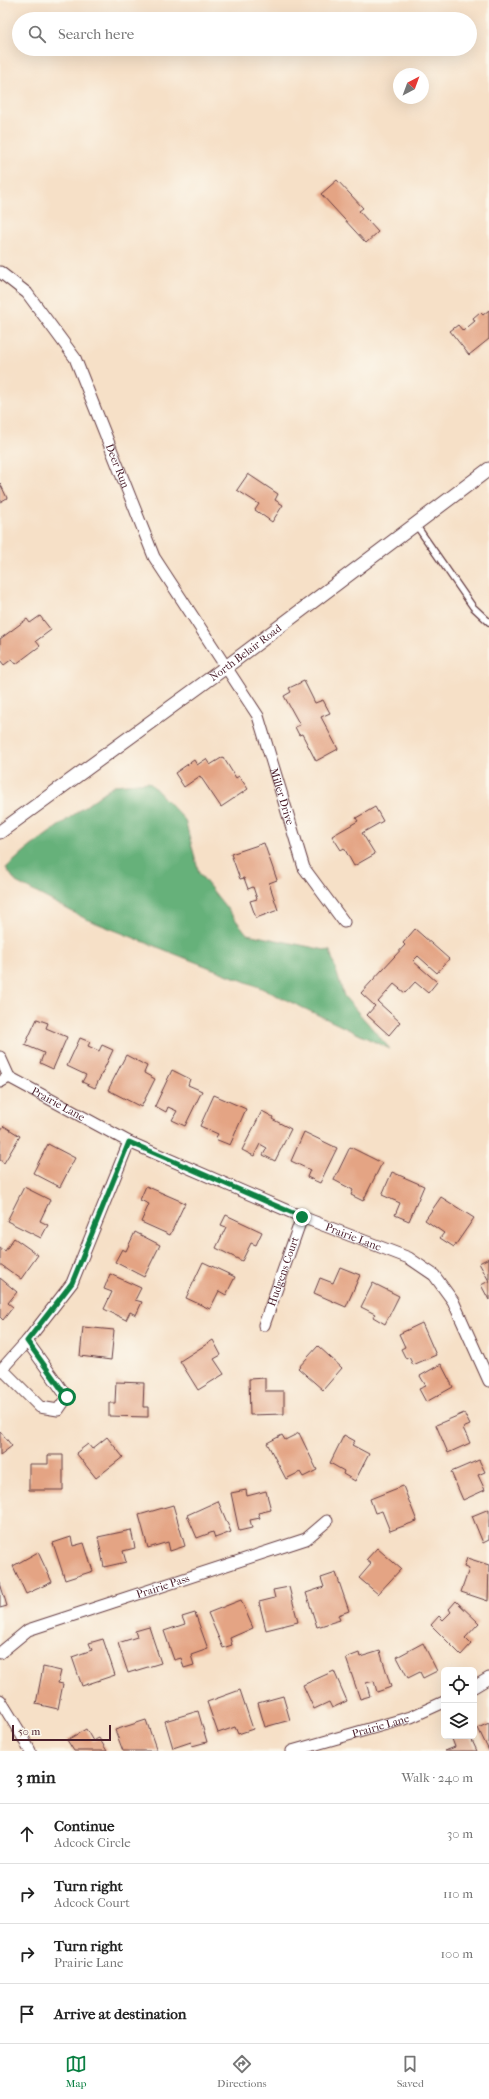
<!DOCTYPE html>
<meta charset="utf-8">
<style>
body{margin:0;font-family:"IM FELL French Canon",serif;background:#f6f6f6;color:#222}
.controls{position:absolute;right:12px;bottom:12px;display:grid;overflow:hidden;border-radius:6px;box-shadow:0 4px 16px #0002}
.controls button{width:36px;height:36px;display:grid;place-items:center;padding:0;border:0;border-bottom:1px solid #e0e0e0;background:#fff;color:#222;font:20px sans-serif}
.compass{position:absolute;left:393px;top:68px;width:36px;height:36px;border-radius:50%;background:#fff;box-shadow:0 4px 16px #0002;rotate:41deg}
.scale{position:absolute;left:12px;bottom:10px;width:99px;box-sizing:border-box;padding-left:4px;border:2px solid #4a1f2b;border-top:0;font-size:11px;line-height:14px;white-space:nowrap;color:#4a1f2b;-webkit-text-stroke:3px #fbf7ec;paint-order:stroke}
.stop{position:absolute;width:12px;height:12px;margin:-9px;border:3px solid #0b8043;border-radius:50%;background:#fff}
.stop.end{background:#0b8043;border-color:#fff;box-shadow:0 1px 4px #0008}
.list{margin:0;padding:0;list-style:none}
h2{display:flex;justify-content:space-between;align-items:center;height:52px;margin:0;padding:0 16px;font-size:17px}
h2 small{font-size:13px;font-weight:400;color:#767676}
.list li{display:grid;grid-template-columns:26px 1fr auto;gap:12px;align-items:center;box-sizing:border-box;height:60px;padding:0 16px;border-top:1px solid #e0e0e0}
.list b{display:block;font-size:15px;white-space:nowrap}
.list p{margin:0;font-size:13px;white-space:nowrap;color:#767676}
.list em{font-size:13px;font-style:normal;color:#767676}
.icon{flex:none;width:22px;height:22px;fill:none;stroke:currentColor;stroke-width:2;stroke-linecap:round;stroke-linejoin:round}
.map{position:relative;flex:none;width:489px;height:1751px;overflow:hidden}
.search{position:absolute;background:#fff;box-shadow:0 4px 16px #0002;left:12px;right:12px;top:12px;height:44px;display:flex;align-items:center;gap:10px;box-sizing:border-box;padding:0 14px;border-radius:22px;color:#767676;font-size:15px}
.sheet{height:292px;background:#fff}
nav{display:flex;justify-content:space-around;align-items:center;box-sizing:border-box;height:56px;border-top:1px solid #e0e0e0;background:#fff;font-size:11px;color:#767676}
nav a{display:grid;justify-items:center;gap:2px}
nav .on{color:#0b8043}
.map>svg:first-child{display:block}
.forest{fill:#66b17a;stroke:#586852}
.building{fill:#e4a484}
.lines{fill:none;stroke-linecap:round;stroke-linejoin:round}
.service-casing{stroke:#643c42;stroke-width:8}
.minor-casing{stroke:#643c42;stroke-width:13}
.tertiary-casing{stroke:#643c42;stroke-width:15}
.service{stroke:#fff;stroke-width:5.5}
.minor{stroke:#fff;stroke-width:11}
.tertiary{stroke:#fff;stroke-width:13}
.route{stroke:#0b8043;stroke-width:5}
.labels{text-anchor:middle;stroke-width:4;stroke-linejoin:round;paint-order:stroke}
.street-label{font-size:11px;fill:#4a1f2b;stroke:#fbf7ec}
</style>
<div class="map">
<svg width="489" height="1751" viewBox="0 0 489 1751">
<rect width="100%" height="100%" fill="#fbf7ec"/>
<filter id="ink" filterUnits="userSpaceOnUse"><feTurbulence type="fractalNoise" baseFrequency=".025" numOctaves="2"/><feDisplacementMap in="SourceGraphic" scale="8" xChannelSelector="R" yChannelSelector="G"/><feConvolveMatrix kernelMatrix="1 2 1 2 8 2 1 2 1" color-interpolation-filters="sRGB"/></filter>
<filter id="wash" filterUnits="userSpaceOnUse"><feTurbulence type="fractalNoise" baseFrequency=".012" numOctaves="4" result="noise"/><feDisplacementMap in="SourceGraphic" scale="16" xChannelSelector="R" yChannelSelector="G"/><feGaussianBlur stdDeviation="0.9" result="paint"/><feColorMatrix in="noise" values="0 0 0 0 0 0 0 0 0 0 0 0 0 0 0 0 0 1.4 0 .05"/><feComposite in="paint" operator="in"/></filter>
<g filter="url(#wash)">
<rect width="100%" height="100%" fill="#f6e0c7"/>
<path class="forest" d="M149,782L185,820L199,873L247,934L330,951L344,996L390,1049L259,987L86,919L16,882L6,868L26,850L114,785Z"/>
<g id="blocks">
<path class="building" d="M337,180L363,208L359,211L378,232L366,243L321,194Z
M489,310V339L469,355L450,331L458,325L463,331L475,321L473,318L480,312L483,315Z
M248,474L278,494L275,500L283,505L272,522L255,510L259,504L237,490Z
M0,483L7,498L0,502Z
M40,616L51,630L36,641L40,646L16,664L12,659L4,665L0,660V639L27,619L30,623Z
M304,681L315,703L323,700L330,713L321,717L338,749L316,761L302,734L299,735L295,727L300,725L284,696L291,692L289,688Z
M223,757L236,778L239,776L248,789L221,807L200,776L184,787L175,773L194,760L197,765L206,759L210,765Z
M375,807L383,821L362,833L375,854L354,866L344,848L341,850L332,836L358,821L356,818Z
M264,843L277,880L269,883L278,910L256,918L250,901L257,899L253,887L248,889L244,878L240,879L231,854Z
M415,929L449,959L437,973L418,956L413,961L437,982L428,993L415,982L405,993L394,984L378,1002L400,1022L389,1035L367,1015L375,1006L361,993L405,945L403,943Z
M37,1019L48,1023L46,1028L67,1037L53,1069L40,1063L44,1053L25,1045Z
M80,1038L90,1042L88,1046L99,1051L102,1045L113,1050L95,1088L82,1082L86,1075L67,1066Z
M126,1055L147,1066L144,1073L155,1079L141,1107L108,1090Z
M172,1070L190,1079L188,1085L202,1091L185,1126L172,1120L177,1111L168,1107L166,1112L155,1106Z
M214,1095L246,1109L230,1145L215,1139L218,1134L200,1126Z
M262,1111L273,1117L272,1119L291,1129L275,1161L263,1155L267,1148L260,1144L254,1156L242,1150Z
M4,1126L20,1136L4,1163L0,1160V1131Z
M304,1132L337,1148L320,1183L307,1177L310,1170L291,1161Z
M48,1144L75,1158L60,1187L33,1173Z
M350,1147L382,1163L363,1201L351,1195L353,1190L334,1180Z
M392,1172L424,1186L409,1221L395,1215L400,1203L382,1195Z
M146,1186L185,1203L170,1235L141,1222L149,1204L140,1200Z
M24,1187L50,1200L40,1221L48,1225L41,1238L7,1221Z
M441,1197L474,1218L454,1247L440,1238L444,1233L425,1220Z
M226,1215L262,1232L256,1245L251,1243L242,1261L216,1248L226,1227L221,1225Z
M135,1232L160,1245L144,1277L115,1262L122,1249L126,1251Z
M14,1238L38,1255L21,1279L0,1264V1248L5,1251Z
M489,1258V1281L479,1263Z
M203,1262L235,1277L226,1295L219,1291L210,1309L186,1298Z
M340,1267L360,1275L346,1307L314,1293L320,1278L333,1283Z
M110,1274L141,1288L135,1300L142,1302L136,1315L130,1312L126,1320L104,1309L112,1292L104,1289Z
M0,1278L17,1292L8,1303L13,1307L3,1320L0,1317Z
M489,1281V1300L481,1285Z
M373,1283L399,1296L385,1324L373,1317L375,1314L361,1307Z
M422,1323L436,1355L413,1365L409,1357L406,1359L401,1349L405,1347L399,1334Z
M83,1327L114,1330L111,1360L80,1356Z
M213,1340L221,1355L214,1359L224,1374L198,1390L180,1361Z
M318,1346L342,1368L323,1390L298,1368Z
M441,1364L453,1387L426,1402L419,1389L426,1386L420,1376Z
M265,1378V1391H284V1414L250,1415L249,1379Z
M116,1382L144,1383L143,1407H148V1417L109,1416V1403H115Z
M464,1413L470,1425L463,1428L470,1443L448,1453L436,1425Z
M0,1431L12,1446L0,1455Z
M299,1433L317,1470L303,1477L300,1472L286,1479L267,1443L282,1435L285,1440Z
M344,1435L355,1441L352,1445L369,1454L355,1481L343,1474L344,1471L330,1463Z
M107,1437L123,1457L96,1478L76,1453L88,1444L92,1449Z
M48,1455H63V1490H29V1464H48Z
M479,1460L485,1472L478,1475L485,1490L463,1500L451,1472Z
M403,1486L417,1521L390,1531L382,1511L375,1513L370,1499Z
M246,1490L247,1496L266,1491L271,1510L258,1513L260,1518L250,1520L252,1528L239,1531L231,1493Z
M218,1501L231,1532L215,1538L213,1532L197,1538L187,1515Z
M173,1505L185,1546L170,1551L168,1542L148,1548L139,1515Z
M489,1509V1540L483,1543L472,1516Z
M131,1530L135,1548L123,1551L126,1562L104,1567L98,1537Z
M71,1537L73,1546L84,1543L93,1571L65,1580L53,1543Z
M377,1548L401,1569L378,1594L359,1578L371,1564L366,1560Z
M38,1552L52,1582L26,1594L13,1566Z
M467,1558L489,1565L488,1601L461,1592L469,1569L464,1567Z
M336,1573L349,1611L338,1615L340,1620L317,1627L306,1593L324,1587L321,1578Z
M0,1583L7,1606L0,1608Z
M289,1587L298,1622L266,1630L259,1602L275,1598L273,1590Z
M241,1600L253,1628L230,1638L232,1645L223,1648L208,1613Z
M456,1601L479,1623L465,1638L471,1644L461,1655L431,1625L439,1616L443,1620L451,1612L449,1609Z
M195,1613L208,1649L191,1655L194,1665L184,1668L181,1658L174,1660L164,1631L185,1624L182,1617Z
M149,1627L161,1663L128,1673L118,1643L137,1637L135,1631Z
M103,1639L115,1675L82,1686L72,1657L92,1650L89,1643Z
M423,1643L437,1671L423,1678L420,1672L408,1678L397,1657Z
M380,1651L391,1687L377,1692L374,1681L366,1683L370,1696L360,1699L346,1658L359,1653L360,1657Z
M43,1667L61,1671L58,1683L63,1684L58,1709L36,1704Z
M334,1671L347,1701L332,1708L329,1702L314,1709L303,1685Z
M240,1690L253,1729L238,1734L235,1727L218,1733L207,1702Z
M283,1696L290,1720L265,1727L258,1703Z
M198,1711L207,1742L192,1746L191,1742L173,1748L165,1721Z
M146,1720L157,1751H123L115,1730Z
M489,1723V1751L478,1728Z
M86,1729L93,1741L99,1738L107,1751H74L67,1740Z
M459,1736H470L477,1751H445L455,1747L452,1739Z"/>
</g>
</g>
<g filter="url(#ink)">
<use href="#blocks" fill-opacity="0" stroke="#643c42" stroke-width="1"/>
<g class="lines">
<g class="service-casing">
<path id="service" d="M416,525L473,607L489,622"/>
</g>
<g class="minor-casing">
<g id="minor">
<path id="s1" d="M0,272L27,293L75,358L154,557L258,716L304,868L344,922"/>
<path id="s2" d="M0,1057L9,1077L129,1142L302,1217L409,1258L434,1275L453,1301L489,1381"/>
<path d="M0,1082L9,1077"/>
<path id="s3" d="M264,1325L302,1217"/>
<path d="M2,1369L40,1407L58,1410L67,1397L27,1341"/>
<path d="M0,1371L27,1341L72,1283L129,1142"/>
<path id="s4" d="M0,1653L28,1630L306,1539L327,1521"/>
<path d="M474,1687L489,1678"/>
<path d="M0,1700L21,1734L30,1751"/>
<path id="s5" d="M292,1751L411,1717L444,1702"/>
</g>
</g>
<g class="tertiary-casing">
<g id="tertiary">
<path id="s6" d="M0,832L226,667L489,469"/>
</g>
</g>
<use href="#service" class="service"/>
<use href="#minor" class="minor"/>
<use href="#tertiary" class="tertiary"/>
</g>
</g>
<g class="lines" filter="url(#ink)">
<path class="route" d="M67,1397L27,1341L72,1283L129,1142L302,1217"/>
</g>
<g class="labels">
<g class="street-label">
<text dy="4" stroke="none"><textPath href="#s1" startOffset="231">Deer Run</textPath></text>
<text dy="4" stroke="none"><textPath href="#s6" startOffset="304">North Belair Road</textPath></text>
<text dy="4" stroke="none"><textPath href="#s1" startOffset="603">Miller Drive</textPath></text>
<text dy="4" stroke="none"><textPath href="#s2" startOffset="78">Prairie Lane</textPath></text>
<text dy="4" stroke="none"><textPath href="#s2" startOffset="402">Prairie Lane</textPath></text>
<text dy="4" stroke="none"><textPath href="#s3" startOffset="57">Hudgens Court</textPath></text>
<text dy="4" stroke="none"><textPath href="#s4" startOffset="178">Prairie Pass</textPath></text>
<text dy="4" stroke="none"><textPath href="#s5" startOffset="92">Prairie Lane</textPath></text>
</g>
</g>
</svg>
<div class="controls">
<button><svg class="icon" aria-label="locate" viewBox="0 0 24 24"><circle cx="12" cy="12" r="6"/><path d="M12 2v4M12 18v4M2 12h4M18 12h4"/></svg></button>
<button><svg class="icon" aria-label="layers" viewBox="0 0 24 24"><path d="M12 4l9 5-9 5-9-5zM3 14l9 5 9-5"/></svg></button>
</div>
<svg class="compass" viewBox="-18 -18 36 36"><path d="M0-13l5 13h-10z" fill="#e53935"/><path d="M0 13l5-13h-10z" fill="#767676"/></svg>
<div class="scale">50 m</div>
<div class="stop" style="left:67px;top:1397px"></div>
<div class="stop end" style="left:302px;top:1217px"></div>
<div class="search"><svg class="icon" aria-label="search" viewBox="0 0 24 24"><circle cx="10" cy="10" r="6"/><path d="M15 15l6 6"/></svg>Search here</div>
</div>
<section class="sheet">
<h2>3 min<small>Walk · 240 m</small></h2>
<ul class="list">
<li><svg class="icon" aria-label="ahead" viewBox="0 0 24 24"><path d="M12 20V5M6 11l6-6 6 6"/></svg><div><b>Continue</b><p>Adcock Circle</p></div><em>30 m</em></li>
<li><svg class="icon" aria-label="right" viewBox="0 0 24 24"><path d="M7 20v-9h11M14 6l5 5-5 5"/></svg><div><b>Turn right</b><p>Adcock Court</p></div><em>110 m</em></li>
<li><svg class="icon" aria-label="right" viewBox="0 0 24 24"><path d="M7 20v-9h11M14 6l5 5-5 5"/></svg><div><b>Turn right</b><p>Prairie Lane</p></div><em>100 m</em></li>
<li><svg class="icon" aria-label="arrive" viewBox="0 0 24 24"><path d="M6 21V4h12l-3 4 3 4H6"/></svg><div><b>Arrive at destination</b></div></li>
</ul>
</section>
<nav>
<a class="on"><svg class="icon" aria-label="map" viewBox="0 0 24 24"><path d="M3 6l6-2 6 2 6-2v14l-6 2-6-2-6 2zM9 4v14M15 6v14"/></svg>Map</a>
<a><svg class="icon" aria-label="directions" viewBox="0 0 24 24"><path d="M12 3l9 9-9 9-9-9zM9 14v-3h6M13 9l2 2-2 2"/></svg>Directions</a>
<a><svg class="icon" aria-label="saved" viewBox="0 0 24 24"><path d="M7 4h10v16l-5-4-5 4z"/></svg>Saved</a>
</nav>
